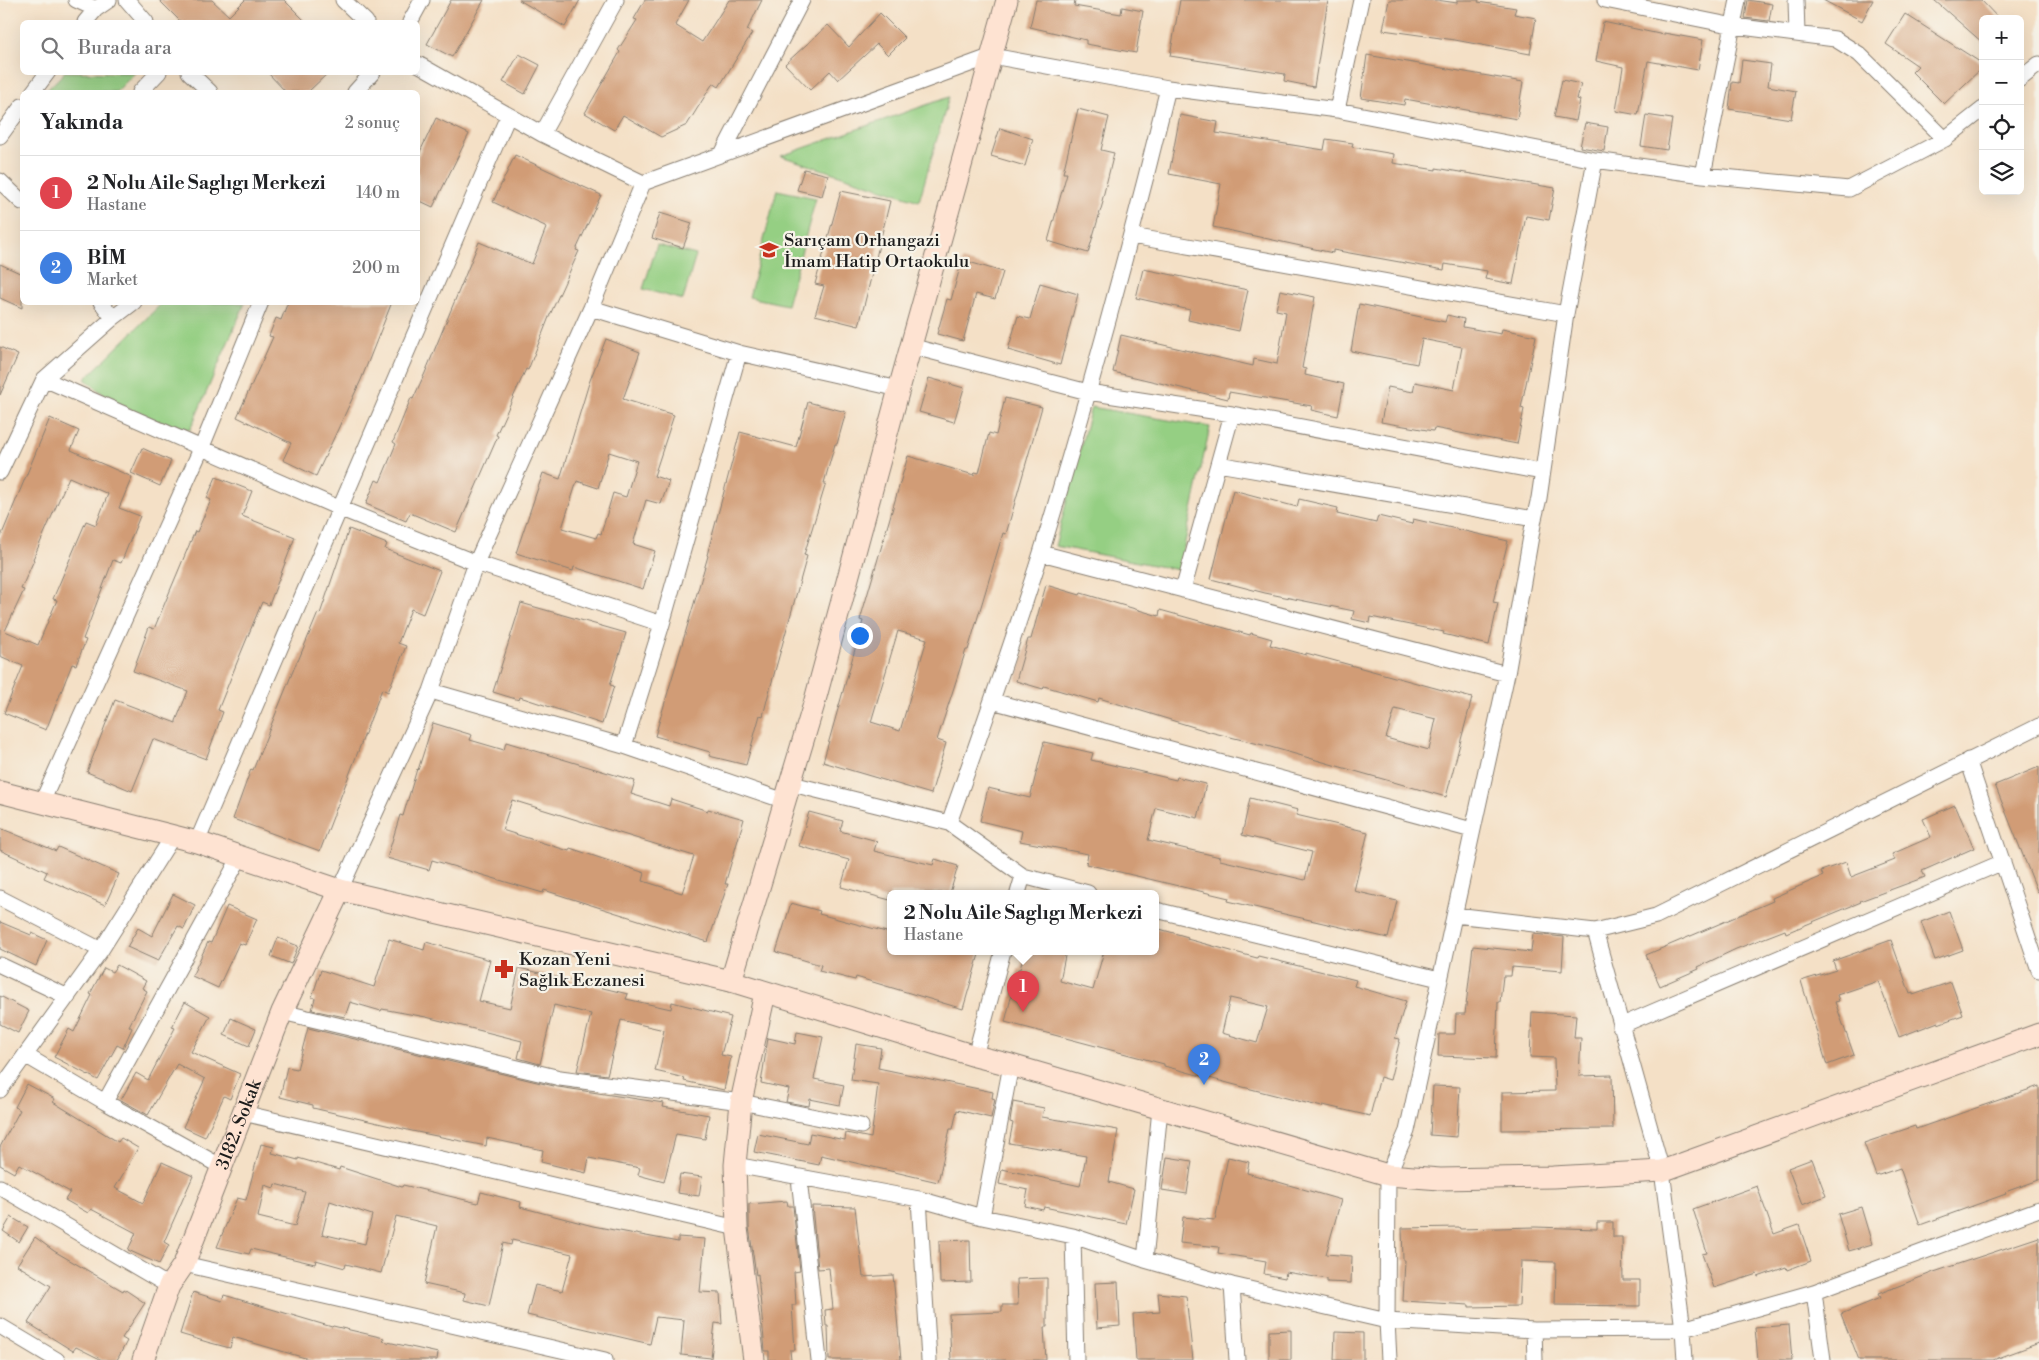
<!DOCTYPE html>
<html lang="tr">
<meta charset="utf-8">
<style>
body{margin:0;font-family:"Libre Bodoni",serif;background:#f6f6f6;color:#202124}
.controls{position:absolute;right:15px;top:15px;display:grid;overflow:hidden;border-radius:8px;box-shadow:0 5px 20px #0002}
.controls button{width:45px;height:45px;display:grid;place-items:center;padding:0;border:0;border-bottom:1px solid #e0e0e0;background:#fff;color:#202124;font:25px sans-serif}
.you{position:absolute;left:859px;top:635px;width:18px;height:18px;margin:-12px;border:4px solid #fff;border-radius:50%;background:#1a73e8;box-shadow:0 0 0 8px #1a73e833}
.badge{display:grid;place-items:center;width:32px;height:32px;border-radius:50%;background:#db2777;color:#fff;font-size:16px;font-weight:700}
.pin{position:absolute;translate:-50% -41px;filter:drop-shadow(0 1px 2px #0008)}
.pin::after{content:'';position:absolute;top:26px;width:18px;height:15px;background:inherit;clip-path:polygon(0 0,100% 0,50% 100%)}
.popup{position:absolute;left:887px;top:890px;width:272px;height:65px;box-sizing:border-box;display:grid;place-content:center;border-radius:8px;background:#fff;filter:drop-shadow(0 1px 4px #0005);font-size:16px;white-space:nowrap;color:#757577}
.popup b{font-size:19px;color:#202124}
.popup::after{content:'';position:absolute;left:50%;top:100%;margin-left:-10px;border:10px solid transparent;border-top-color:#fff}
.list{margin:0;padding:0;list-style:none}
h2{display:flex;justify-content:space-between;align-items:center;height:65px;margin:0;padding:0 20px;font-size:21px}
h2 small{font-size:16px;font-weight:400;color:#757577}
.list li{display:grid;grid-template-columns:32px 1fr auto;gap:15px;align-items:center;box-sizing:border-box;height:75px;padding:0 20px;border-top:1px solid #e0e0e0}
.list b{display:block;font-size:19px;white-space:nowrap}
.list p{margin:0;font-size:16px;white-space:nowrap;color:#757577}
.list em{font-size:16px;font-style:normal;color:#757577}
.icon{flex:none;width:28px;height:28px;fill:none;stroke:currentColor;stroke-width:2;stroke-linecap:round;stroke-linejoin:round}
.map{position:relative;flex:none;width:2039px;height:1360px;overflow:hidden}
.search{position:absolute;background:#fff;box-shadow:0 5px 20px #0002;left:20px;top:20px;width:400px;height:55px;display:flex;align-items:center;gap:12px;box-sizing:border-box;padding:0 18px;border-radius:8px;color:#757577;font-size:19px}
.panel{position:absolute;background:#fff;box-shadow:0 5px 20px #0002;left:20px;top:90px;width:400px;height:215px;border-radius:8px}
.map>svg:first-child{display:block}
.green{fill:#95cf83;stroke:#587650}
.building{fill:#d19c76;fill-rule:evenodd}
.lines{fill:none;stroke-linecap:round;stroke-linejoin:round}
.street-casing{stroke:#887e71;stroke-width:17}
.secondary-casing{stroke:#887e71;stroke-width:23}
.street{stroke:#fff;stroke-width:15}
.secondary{stroke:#fee3d2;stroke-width:21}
.labels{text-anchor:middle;stroke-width:4.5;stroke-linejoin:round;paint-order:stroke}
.poi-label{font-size:18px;fill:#1c1c1c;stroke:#f7f3e8;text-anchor:start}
.street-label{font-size:18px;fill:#1c1c1c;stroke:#f7f3e8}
</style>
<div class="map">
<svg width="2039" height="1360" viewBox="0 0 2039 1360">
<rect width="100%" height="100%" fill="#f7f3e8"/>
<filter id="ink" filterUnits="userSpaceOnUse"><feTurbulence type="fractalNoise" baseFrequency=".02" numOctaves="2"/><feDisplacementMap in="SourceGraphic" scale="10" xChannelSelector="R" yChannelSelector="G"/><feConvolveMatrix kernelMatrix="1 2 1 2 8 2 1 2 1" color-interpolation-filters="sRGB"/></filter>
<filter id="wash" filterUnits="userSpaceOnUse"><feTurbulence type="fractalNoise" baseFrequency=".0096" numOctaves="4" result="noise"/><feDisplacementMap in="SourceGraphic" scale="20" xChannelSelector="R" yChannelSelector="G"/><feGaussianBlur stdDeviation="1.12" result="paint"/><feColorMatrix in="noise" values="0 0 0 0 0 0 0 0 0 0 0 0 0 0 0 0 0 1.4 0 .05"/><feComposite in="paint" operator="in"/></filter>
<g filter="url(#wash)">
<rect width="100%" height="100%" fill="#f4e0c6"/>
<path class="green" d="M64,73V72L135,73L116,92H45Z
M949,97L919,201L781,156Z
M777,190L816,198L787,305L749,297Z
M657,245L696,255L683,300L643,289Z
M162,303H245L190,430L145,418L108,398L85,379Z
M1091,407L1210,427L1179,570L1055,546Z"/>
<g id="blocks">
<path class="building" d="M159,0H212L229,16L245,0H284L306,22H181Z
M451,0H484L452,57L427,44Z
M519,0H580L565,27Z
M645,0H689L675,25L702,42L729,0H762L747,30L752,33L719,87L713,83L687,125L661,137L623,115L614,130L585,113L620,52L618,50L637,20L634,19Z
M1036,0H1075L1074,6L1121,14L1122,7L1143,11L1136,53L1086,44V40L1030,27Z
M1180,0H1328L1314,87L1284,81L1285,74L1170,56Z
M1389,0H1437L1457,3V0H1479L1478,2L1516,8L1514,14L1536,18L1530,54L1455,40L1383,30Z
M1748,0L1772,4L1769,21L1745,18Z
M1823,0H1873L1862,21Z
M1934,0H1981L1999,19H1983V43Z
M880,13L905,38L888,55L877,44L838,80L830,71L810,90L785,64L828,25L849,47Z
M1905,14L1983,64V67L1944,104L1912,72L1918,66L1886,44Z
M1603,22L1664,35V33L1703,40L1698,70L1648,61L1638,115L1616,111L1623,67L1596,61Z
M519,54L540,65L525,94L503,82Z
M1367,55L1523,82L1517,119L1405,99L1404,105L1361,98Z
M1742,60L1771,64L1768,86L1796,91L1791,119L1729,109L1732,82L1739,83Z
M267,72H329L308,92H286Z
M1562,80L1581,84L1577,99L1580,100L1576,121L1554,117Z
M1078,109L1109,117L1101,150L1114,153L1102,201L1103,202L1088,253L1048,241L1067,173H1063Z
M1180,115L1218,122L1216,133L1324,150L1326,139L1353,143L1352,147L1394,154L1393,163L1436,170V168L1555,188L1549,220L1526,216L1513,284L1485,279L1487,271L1445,264L1444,270L1333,250V253L1213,227L1221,184L1169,174Z
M1646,115L1672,119L1667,150L1641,146Z
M436,118L469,134L433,207L418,200V156Z
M1585,123L1608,127L1604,151L1580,147Z
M1000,128L1033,139L1025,166L991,156Z
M515,155L601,195L576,250L579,251L549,317L528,370L526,369L496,435L498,436L456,532L410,513L406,521L366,504L376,480L380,482L396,444L393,442L411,398L413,399L425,373L479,242L532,264L546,228L545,226L493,202Z
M804,169L828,175L822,196L797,190Z
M841,191L890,201L859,326L815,315L824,286L815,284Z
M660,213L692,223L683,248L652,238Z
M962,260L1003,272L995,299L976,294L963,341L937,334L947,299L951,300Z
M0,264L22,274V308L0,298Z
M1143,269L1248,290L1239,331L1188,320L1190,310L1136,298Z
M1040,283L1078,294L1060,365L1008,350L1018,316L1030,319Z
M1280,290L1315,297L1302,368L1306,369L1305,375L1344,384L1338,416L1311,410L1312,406L1229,392L1228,399L1113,372L1121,335L1253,366L1254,359L1277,364L1286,312L1276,310Z
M288,302H392L361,380L316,476L283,460L291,443L237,417L273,337L269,336L276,318L281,320Z
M1359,304L1445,322L1447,315L1464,319L1463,327L1501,334L1502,329L1536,336L1521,408L1524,409L1517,444L1434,428L1433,431L1381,422L1388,387L1413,392L1415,382L1454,390L1462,347L1422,339L1417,364L1351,351Z
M606,339L640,352L623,399L674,415L654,476L669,481L661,504L646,500L633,544L655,551L643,589L574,567L573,571L516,553L543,473L560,479L589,383ZM609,452L637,461L626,497L613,493L601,534L598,533L596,538L562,528L577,481L598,488Z
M0,347L18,355L0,395Z
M929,378L964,388L954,422L919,412Z
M1005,398L1042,407L1006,534L1003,533L968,650H966L937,740L946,743L931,794L823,762L863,621L860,620L908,456L974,475L975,472L979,473L989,433L996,435ZM898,631L927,639L900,731L871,722Z
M808,402L846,412L837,444H835L824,483H826L804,555L807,556L768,696L763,716L760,715L746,765L709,756L710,752L655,736L708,556L707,555L740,432L796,447Z
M50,418L79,431L71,450L132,477L119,508L140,516L121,563L113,560L83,639L86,640L76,665L72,664L46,730L4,713L23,666L0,656V539ZM69,477L108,494L96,525L86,521L53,599L57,600L38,645L5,631L24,590L21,589L34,560L33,559Z
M142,448L171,461L160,486L131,473Z
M216,477L252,491L242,516L295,537L269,605L262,602L238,660L218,710L223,712L206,759L153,739L132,791L87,772L115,700L176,723V721L188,691L133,671L149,627L154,629L195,531L197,532L211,500L207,498Z
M1233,490L1297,507L1299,499L1338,508L1337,514L1376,523L1378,516L1412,524L1413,519L1508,541L1493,602L1498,603L1489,645L1443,634L1444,632L1371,617L1370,623L1352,619L1354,611L1265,593L1211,579Z
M349,529L387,544L385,549L440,571L423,614L411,609L398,643L406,646L388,692L382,689L320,851L233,819L251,769L253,770L297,661H298L318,613L320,614Z
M1046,585L1080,595L1081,593L1159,616L1160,610L1250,635L1251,633L1272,639L1270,645L1306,655V653L1472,698L1446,797L1267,746L1210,732L1099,698L1098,702L1044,686L1043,689L1016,681L1028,639H1031ZM1395,709L1436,719L1429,750L1386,738Z
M521,603L626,633L610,685L614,686L602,724L520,697L519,700L493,692Z
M433,723L472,735L470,740L504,750L506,742L635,781L631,794L669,806L671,799L708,811V809L744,819L725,884H728L708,942L544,890L543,893L432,860L429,870L387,858L400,815L403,816L417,769L418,770ZM512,800L694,856L682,893L643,881L645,873L570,848L569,851L502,830Z
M1044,742L1093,753L1091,760L1176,780L1177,777L1206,784L1198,818L1156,808L1148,840L1220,857V860L1305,880L1312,852L1242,835L1250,798L1298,810L1296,815L1368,832L1354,891L1397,901L1388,938L1228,901L1229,898L1086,864L1088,854L1020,841L1022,831L980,821L988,788L1030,798Z
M2039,767V893H2038L1995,785Z
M1955,805L1974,848L1922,871L1925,877L1860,901L1861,902L1786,933L1785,930L1736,949L1698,967L1699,969L1660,986L1646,955L1773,901L1772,898L1823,876L1821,871L1846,862L1851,877L1895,860L1892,854L1931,837L1923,819Z
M809,812L843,821L840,831L877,841L874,851L933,865L935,859L958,866L950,893H890V900L841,887L849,860L799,846Z
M0,828L56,851L58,847L119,874L105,905L44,878L47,872L0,850Z
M173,894L195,905L184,929L178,926L158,961L127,947L138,928L152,936Z
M791,903L820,911L819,914L890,933V951H980L963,1009L856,977L855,980L819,971L821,965L776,952Z
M227,906L257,919L245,945L239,943L218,988L192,976L208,942L211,943Z
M1949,911L1963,950L1935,960L1921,922Z
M0,922L31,935L32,933L47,940L36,966L0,949Z
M1156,928L1188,937L1187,939L1257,958L1258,956L1356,980L1354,986L1406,1001L1395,1038L1400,1039L1390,1080L1380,1077L1370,1116L1323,1105L1322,1107L1243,1087L1164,1066V1064L1005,1022L1018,969H1020L1025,951H1066L1060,981L1093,990L1104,951H1156ZM1230,998L1268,1007L1257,1043L1222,1033Z
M1533,934L1564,937L1562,971L1512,967L1511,976H1503L1500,1002H1498L1496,1058L1438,1056L1439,1034H1455L1456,1014H1465L1473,946L1531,952Z
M278,938L298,946L291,964L271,956Z
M389,939L424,950L426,942L490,960L479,1001L510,1008L519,968L628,994L626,999L671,1009L672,1002L731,1017L721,1055L731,1057L724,1090L684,1081L685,1078L655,1071L664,1030L621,1020L607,1075L577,1071L591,1014L554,1005L540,1064L518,1058L522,1041L426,1017L382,1009L381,1011L350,1002L345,1017L312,1010L315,998L312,997L321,970L374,987Z
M1891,940L1910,994L1913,993V995L1951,982L1963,1015L1938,1024V1022L1899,1037L1878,981L1837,995L1839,1001L1835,1002L1854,1055L1827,1065L1801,981L1836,970L1833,961Z
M117,965L146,981L142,988L147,991L129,1026L132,1028L123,1048L117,1045L98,1080L54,1057L69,1029L74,1032L92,995L90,994L104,968L112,972Z
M0,996L29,1011L18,1033L0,1024Z
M185,1002L210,1016L191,1052L240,1074L230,1099L224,1096L205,1137L183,1127L205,1079L177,1064L148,1115L121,1100L136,1073L148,1080L175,1028L172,1027Z
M1532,1012L1576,1015L1574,1038H1581L1579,1076L1612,1075L1613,1129L1502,1130V1092L1555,1091L1554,1058L1530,1057Z
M231,1018L256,1029L249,1046L224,1035Z
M308,1028L558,1087L664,1103L663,1107L709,1115L705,1139L676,1134L664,1182L638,1175L640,1168L589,1158L586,1173L541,1162L543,1150L487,1138L486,1146L412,1131L313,1108V1105L280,1097L287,1067L297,1069Z
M797,1032L823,1037L814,1079L844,1085L840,1105L810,1099L809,1106L786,1102L789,1089L761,1083L768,1038L795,1044Z
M856,1044L881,1048L878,1068L993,1092L992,1098L995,1099L991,1118L957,1110L953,1129H950L938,1182L821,1155L819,1165L754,1152L758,1134L808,1144L810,1133L845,1140L846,1133L871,1138L878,1084L851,1080Z
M27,1084L55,1099L53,1102L118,1142L121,1138L138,1148L115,1188L143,1203L162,1162L193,1176L164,1242L169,1245L159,1264L128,1250L136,1233L91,1209L88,1213L65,1200L70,1192L19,1164L14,1173L0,1165V1147L20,1110L15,1107Z
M1433,1086L1460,1087L1457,1137L1430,1135Z
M2039,1086V1180L2005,1192L2006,1194L1920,1225L1900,1168L1876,1176L1864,1143L1915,1126L1916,1129Z
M1013,1102L1044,1108L1042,1117L1118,1130L1109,1182L1134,1189L1126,1224L1044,1207L1043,1210L1025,1206L1028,1190L999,1184L1002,1169L1080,1186L1086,1156L1009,1143L1013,1123L1010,1122Z
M261,1144L274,1147L272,1153L298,1160V1158L339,1170L340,1167L402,1187L403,1185L478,1203L481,1192L521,1202L520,1207L593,1226L678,1242V1237L705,1239L700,1292L720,1293L722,1324L715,1323L711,1358L681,1355L684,1320L656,1317L650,1344L527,1315L535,1285L562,1291L572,1254L512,1240L511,1245L503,1243L489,1306L464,1300L465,1293L424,1284L437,1226L396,1216L381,1273L346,1264L345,1268L316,1260L315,1264L251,1249L249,1254L217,1247L237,1198L246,1200ZM275,1184L305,1192L295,1226L258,1217L265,1185L274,1188ZM330,1201L372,1215L365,1244L322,1234Z
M1167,1157L1192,1161L1187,1194L1162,1190Z
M1228,1157L1249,1162L1247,1173L1341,1200L1326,1254L1352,1256L1351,1283L1327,1282V1279L1286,1272L1285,1278L1264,1274L1266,1261L1218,1253L1219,1247L1180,1243L1183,1217L1215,1220Z
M1812,1159L1826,1196L1802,1205L1788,1168Z
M680,1174L702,1177L699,1196L677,1193Z
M1757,1186L1774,1234L1799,1225L1811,1261L1787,1270L1786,1267L1758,1277L1757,1274L1714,1288L1702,1254L1707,1253L1693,1209Z
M787,1201L788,1206H793L800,1271L794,1272L796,1305H792L795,1350H790L791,1360H769V1351H765L758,1274L756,1275L749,1227V1204Z
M812,1206L855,1207L863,1277L893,1275L901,1360H829L828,1326H826L825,1310L833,1309L829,1268L818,1269Z
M1861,1207L1872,1244L1849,1251L1838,1214Z
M11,1217L28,1227L19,1242L3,1231Z
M1597,1222H1613V1237H1622L1623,1280H1640V1306L1555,1305L1556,1262L1521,1261L1519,1306L1469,1307V1305L1403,1301L1405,1260H1403L1402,1228L1459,1227L1460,1229L1535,1227L1597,1229Z
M35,1237L54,1251L123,1291L124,1289L145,1303L122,1338L127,1341L117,1360H102L76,1347L73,1351L28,1323L51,1286L17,1265Z
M2039,1237V1343L1993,1360H1859L1841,1314L1880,1298L1878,1294L1934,1272Z
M970,1240L971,1282L940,1283L939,1241Z
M1047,1278V1327H1044L1046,1360H951L949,1314L1002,1312V1305H1018L1017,1279Z
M1118,1282L1120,1326L1097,1328L1095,1283Z
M193,1292L222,1301L224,1295L332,1327L333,1326L384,1338L383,1341L438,1353L437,1360H312L233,1337L230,1348L207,1342L180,1334Z
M1158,1293L1186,1296L1193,1360H1136L1133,1314L1160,1312Z
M1789,1325L1792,1360H1758L1755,1328Z
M1291,1330V1360H1269V1331Z
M1335,1332L1363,1333V1360H1334Z"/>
</g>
</g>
<g filter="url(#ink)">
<use href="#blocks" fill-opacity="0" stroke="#887e71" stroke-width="1"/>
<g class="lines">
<g class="street-casing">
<path id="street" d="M76,0L96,9
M127,0L146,22
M343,0L366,22
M1605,0L1734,26L1835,39L1859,54L1945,139
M1796,0L1797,34
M85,22L96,9L109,0
M410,22L422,0
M418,64L542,134L643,183L992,56L1168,88L1337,110L1595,160L1703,175L1849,189L1945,139L1983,109
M189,72L210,92
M2020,79L2039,64
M33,92L48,72
M140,92L159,72
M355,92L373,72
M1337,110L1361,0
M542,134L616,0
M0,136L22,106
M722,154L802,0
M1703,175L1738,0
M0,181L22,202
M1132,236L1566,314
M101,302L113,318
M591,308L739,353L899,389
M910,346L1088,392L1232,414L1542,472
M44,379L339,508L476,563L662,624
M1218,464L1534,519
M0,472L44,379L113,318L134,302
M1041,553L1507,674
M1183,590L1232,414
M431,691L624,746L785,801
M992,701L1472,830
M624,746L662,624L739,353
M1968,760L2039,970
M792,784L949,823L1023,876L1088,893
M42,802L201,449L261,302
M949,823C981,733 1012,644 1041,553C1088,399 1130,244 1168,88
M197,842L508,116
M340,890L431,691L476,563L591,308L643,183
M1018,893L1023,876
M0,898L101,950
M1156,910L1439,979
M1455,915L1595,931L1656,916L2039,726
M1595,931L1662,1171L1683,1329L1685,1360
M0,965L68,997
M282,1012L560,1078L741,1102L861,1126
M1620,1026L2003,862
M25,1055L105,1102L222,1167
M975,1056L1003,951
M0,1090L101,950L173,836
M105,1102L240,857
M243,1113L737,1228
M735,1165L919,1199L982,1217L1073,1236L1145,1260L1232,1285L1387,1321L1534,1330L1683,1329L1814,1292L2039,1209
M799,1178L819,1360
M0,1187L169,1286
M919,1199L929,1360
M982,1217L1011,1065
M1073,1236L1076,1360
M1145,1260L1160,1109
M184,1264L605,1360
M1232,1285L1237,1360
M1814,1292L1823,1360
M0,1326L57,1360
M1534,1330L1535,1360
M1389,1360L1387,1321L1388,1175L1407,1131L1507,674L1534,519L1539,498L1566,314L1595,160"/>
</g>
<g class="secondary-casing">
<g id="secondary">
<path d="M0,792L197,842L340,890L731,981L975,1056L1011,1065L1388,1175L1440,1179L1553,1177L1662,1171L2039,1034"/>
<path d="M731,981L814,704L899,389L1007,0"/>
<path id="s1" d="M143,1360L169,1286L184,1264L282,1012L340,890"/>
<path d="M754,1360L737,1228L735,1165L741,1102L765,993"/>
</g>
</g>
<use href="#street" class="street"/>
<use href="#secondary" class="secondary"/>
</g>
</g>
<defs>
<g id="school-bare" transform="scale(1.5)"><path d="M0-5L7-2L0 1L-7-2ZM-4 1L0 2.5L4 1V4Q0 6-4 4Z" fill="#c8321e" stroke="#f7f3e8" stroke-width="2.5" paint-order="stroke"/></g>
<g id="pharmacy-bare" transform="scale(1.5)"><path d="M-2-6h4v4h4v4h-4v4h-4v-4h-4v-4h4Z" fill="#c8321e" stroke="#f7f3e8" stroke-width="2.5" paint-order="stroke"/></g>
</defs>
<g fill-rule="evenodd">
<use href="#school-bare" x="769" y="250"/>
<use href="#pharmacy-bare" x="504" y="969"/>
</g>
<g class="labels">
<g class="poi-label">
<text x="784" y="246">Sarıçam Orhangazi<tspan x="784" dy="21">İmam Hatip Ortaokulu</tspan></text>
<text x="519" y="965">Kozan Yeni<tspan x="519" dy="21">Sağlık Eczanesi</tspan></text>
</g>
<g class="street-label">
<text dy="6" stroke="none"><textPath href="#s1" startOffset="255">3182. Sokak</textPath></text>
</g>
</g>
</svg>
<div class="controls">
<button>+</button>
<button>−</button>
<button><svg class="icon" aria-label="locate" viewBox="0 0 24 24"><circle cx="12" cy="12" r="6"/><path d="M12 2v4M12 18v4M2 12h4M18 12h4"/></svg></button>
<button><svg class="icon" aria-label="layers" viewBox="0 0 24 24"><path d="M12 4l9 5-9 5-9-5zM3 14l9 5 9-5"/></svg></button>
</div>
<div class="you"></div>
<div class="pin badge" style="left:1023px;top:1012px;background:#e0444e">1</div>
<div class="popup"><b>2 Nolu Aile Saglıgı Merkezi</b>Hastane</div>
<div class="pin badge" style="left:1204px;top:1085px;background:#3f7fe0">2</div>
<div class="search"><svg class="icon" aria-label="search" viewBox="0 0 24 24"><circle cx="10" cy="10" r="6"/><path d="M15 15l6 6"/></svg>Burada ara</div>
<section class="panel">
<h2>Yakında<small>2 sonuç</small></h2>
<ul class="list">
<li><span class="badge" style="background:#e0444e">1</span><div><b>2 Nolu Aile Saglıgı Merkezi</b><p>Hastane</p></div><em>140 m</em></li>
<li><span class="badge" style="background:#3f7fe0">2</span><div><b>BİM</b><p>Market</p></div><em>200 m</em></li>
</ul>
</section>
</div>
